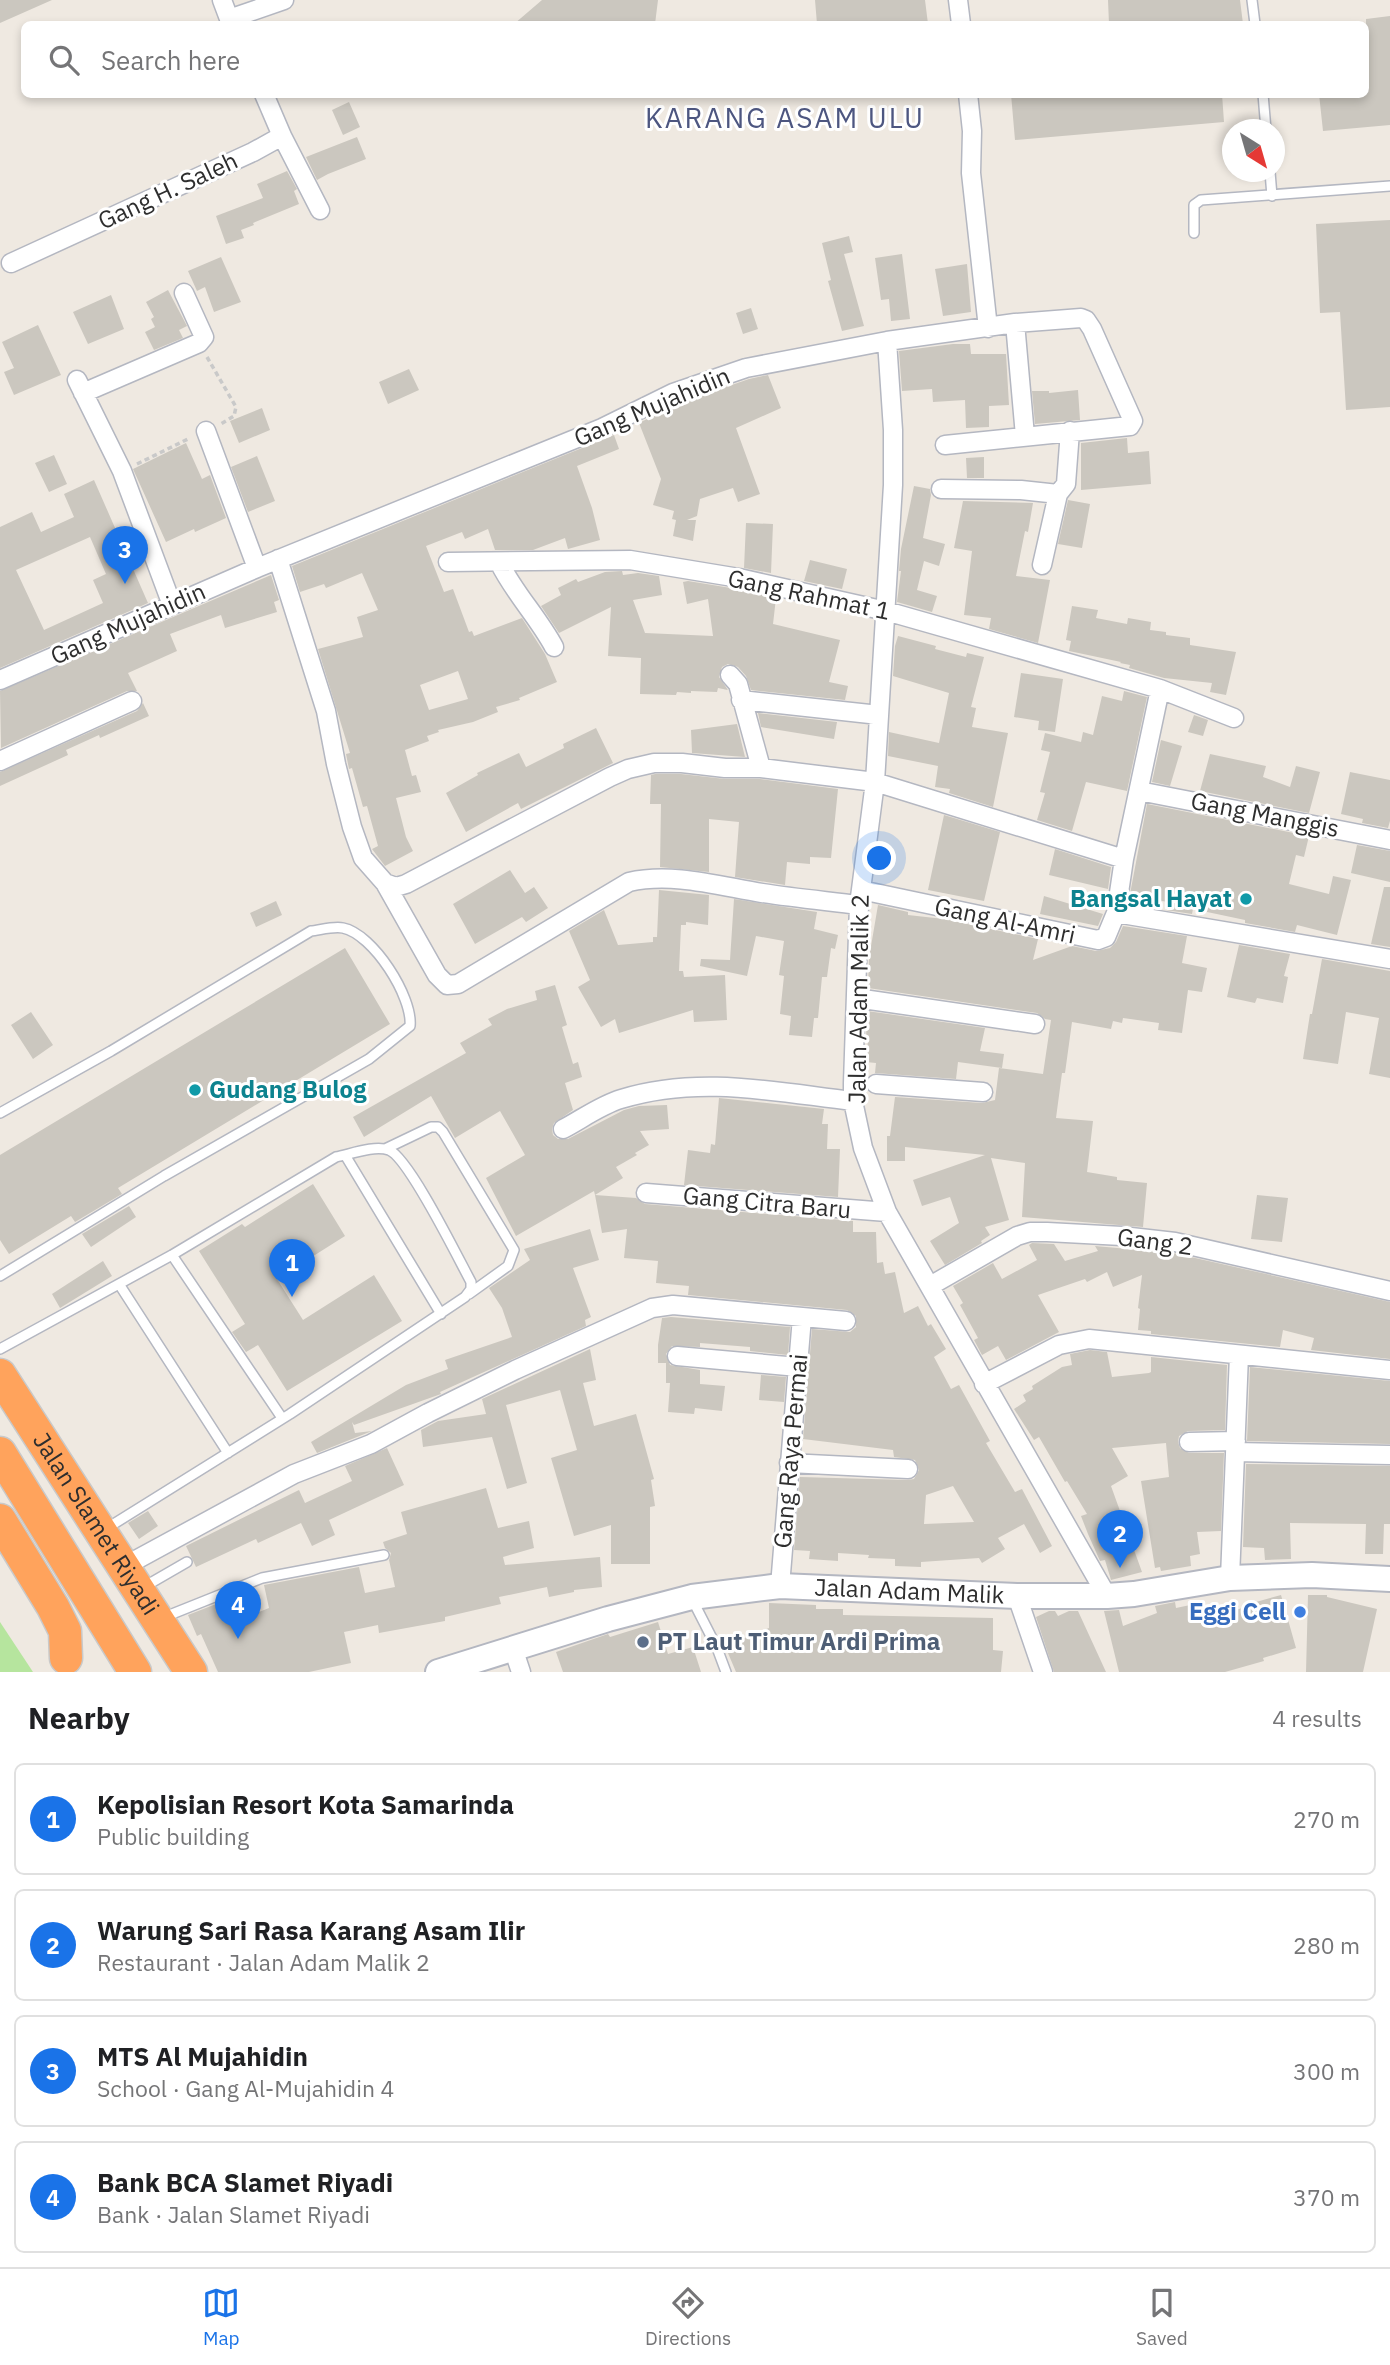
<!DOCTYPE html>
<meta charset="utf-8">
<style>
body{margin:0;font-family:"IBM Plex Sans",sans-serif;background:#f2f2f2;color:#202124}
.compass{position:absolute;left:1222px;top:119px;width:63px;height:63px;border-radius:50%;background:#fff;box-shadow:0 4px 10px #0003;rotate:143deg}
.you{position:absolute;left:880px;top:859px;width:24px;height:24px;margin:-18px;border:5px solid #fff;border-radius:50%;background:#1a73e8;box-shadow:0 0 0 10px #1a73e833}
.badge{display:grid;place-items:center;width:46px;height:46px;border-radius:50%;background:#1a73e8;color:#fff;font-size:23px;font-weight:700}
.pin{position:absolute;translate:-50% -58px;filter:drop-shadow(0 2px 4px #0008)}
.pin::after{content:'';position:absolute;top:37px;width:24px;height:21px;background:inherit;clip-path:polygon(0 0,100% 0,50% 100%)}
.list{margin:0;padding:0;list-style:none}
h2{display:flex;justify-content:space-between;align-items:center;height:91px;margin:0;padding:0 28px;font-size:30px}
h2 small{font-size:23px;font-weight:400;color:#757577}
.list li{display:grid;grid-template-columns:46px 1fr auto;gap:21px;align-items:center;box-sizing:border-box;height:112px;margin:0 14px 14px;padding:0 14px;border:2px solid #e0e0e0;border-radius:10px}
.list b{display:block;font-size:26px;white-space:nowrap}
.list p{margin:0;font-size:23px;white-space:nowrap;color:#757577}
.list em{font-size:23px;font-style:normal;color:#757577}
.icon{flex:none;width:38px;height:38px;fill:none;stroke:currentColor;stroke-width:2;stroke-linecap:round;stroke-linejoin:round}
.map{position:relative;flex:none;width:1390px;height:1672px;overflow:hidden}
.search{position:absolute;background:#fff;box-shadow:0 4px 10px #0003;left:21px;right:21px;top:21px;height:77px;display:flex;align-items:center;gap:18px;box-sizing:border-box;padding:0 24px;border-radius:10px;color:#757577;font-size:26px}
.sheet{height:595px;background:#fff}
nav{display:flex;justify-content:space-around;align-items:center;box-sizing:border-box;height:98px;border-top:2px solid #e0e0e0;background:#fff;font-size:19px;color:#757577}
nav a{display:grid;justify-items:center;gap:4px}
nav .on{color:#1a73e8}
.map>svg:first-child{display:block}
.green{fill:#b6e59e}
.building{fill:#cbc7bf;fill-rule:evenodd}
.lines{fill:none;stroke-linecap:round;stroke-linejoin:round}
.lane-casing{stroke:#b4b7c1;stroke-width:12}
.street-casing{stroke:#b4b7c1;stroke-width:21}
.secondary-casing{stroke:#b4b7c1;stroke-width:28}
.highway-casing{stroke:#c9c9c9;stroke-width:35}
.path{stroke:#c9c9c9;stroke-width:3.5;stroke-dasharray:5 3.5;stroke-linecap:butt}
.lane{stroke:#fff;stroke-width:9}
.street{stroke:#fff;stroke-width:18}
.secondary{stroke:#fff;stroke-width:24}
.highway{stroke:#ffa35c;stroke-width:32}
.culture-dot{fill:#0f9aa8;stroke:#fff;stroke-width:2.5}
.shop-dot{fill:#3f7fe0;stroke:#fff;stroke-width:2.5}
.service-dot{fill:#5c6f8a;stroke:#fff;stroke-width:2.5}
.labels{text-anchor:middle;stroke-width:6;stroke-linejoin:round;paint-order:stroke}
.street-label{font-size:24px;fill:#2e2e2e;stroke:#fff}
.culture-label{font-size:24px;font-weight:bold;fill:#0d838f;stroke:#fff;text-anchor:end}
.shop-label{font-size:24px;font-weight:bold;fill:#366cbe;stroke:#fff;text-anchor:end}
.service-label{font-size:24px;font-weight:bold;fill:#4e5e75;stroke:#fff;text-anchor:start}
.quarter-label{font-size:28px;letter-spacing:2px;fill:#4d5680;stroke:#fff}
</style>
<div class="map">
<svg width="1390" height="1672" viewBox="0 0 1390 1672">
<rect width="100%" height="100%" fill="#efe9e1"/>
<path class="green" d="M0,1622L33,1672H0Z"/>
<path class="building" d="M0,0H52L0,23Z
M542,0H658L655,24H514Z
M815,0H925L928,24H817Z
M1108,0H1240L1243,24H1109Z
M1390,16V125L1323,131L1319,94H1366V19Z
M1011,94H1222L1224,122L1015,140Z
M349,102L360,127L343,135L332,110Z
M357,137L366,159L328,174L317,180L306,157Z
M287,171L297,189L294,191L299,204L253,223L254,225L241,230L244,238L226,244L216,216L263,198L257,184Z
M1390,220V407L1346,410L1340,312L1320,313L1316,224Z
M849,236L853,252L844,254L864,326L842,331L828,281L831,280L822,243Z
M902,254L910,319L891,321L889,299L881,300L875,258Z
M221,257L241,302L214,312L205,287L197,291L188,271Z
M967,264L971,312L943,316L935,269Z
M168,290L187,326L179,330L183,338L154,350L145,332L155,327L151,319L154,317L146,302Z
M111,295L124,329L88,344L73,312Z
M751,308L758,329L743,334L736,313Z
M38,325L61,375L14,395L4,372L14,368L2,342Z
M953,344H970L971,354H1006L1009,405L989,406V427L966,428L965,400L933,402L932,389L902,391L899,351Z
M409,369L419,390L388,404L379,382Z
M768,375L781,408L736,428L760,494L738,502L733,488L700,499L697,516L687,520H696L693,541L673,536L676,520L672,519L674,511L653,505L661,479L639,423L677,404L749,379Z
M1078,390L1080,420L1035,424L1032,391H1049V393Z
M262,408L270,430L239,443L230,421Z
M614,435L619,449L577,466L592,508L600,540L568,549L565,538L533,550H495L488,529L465,539L462,532L426,546L444,592L453,589L469,632L472,631L474,636L522,618L545,654L557,682L519,698L520,700L496,707L498,712L473,722L438,730L439,732L427,736L429,741L405,750L412,776L416,775L421,792L396,798L406,837L413,851L385,866L372,849L378,846L367,806L363,807L352,768L349,769L346,754L350,753L318,649L363,637L357,617L378,610L362,573L326,588L324,584L300,592L292,566ZM458,671L468,699L429,710L420,685Z
M1127,438L1128,453L1149,451L1151,484L1081,490V443Z
M186,443L202,479L210,475L226,518L195,532L194,529L166,542L133,469Z
M54,455L67,484L49,492L35,463Z
M257,456L275,501L248,512L231,467Z
M984,457V478H967L966,458Z
M94,480L148,603L0,668V527L32,512L41,532L74,517L64,494ZM90,537L106,574L93,580L103,603L44,630L16,570Z
M914,486L930,489L931,495L923,538L945,544L939,566L924,561L917,590L937,596L932,612L897,602L901,571H899L901,549Z
M1068,500L1090,504L1082,548L1058,544Z
M963,501L1033,503L1028,532L1025,531L1016,576L1050,580L1038,643L989,629L991,618L964,615L972,551L954,548Z
M746,523L773,524L771,573L744,568Z
M810,560L847,569L842,589L804,581Z
M622,571L623,575L638,573L659,576L662,595L633,600L645,633L713,636L708,599L687,604L683,582L688,581L737,589L776,598L773,624L840,640L829,682L848,686L845,700L751,690L746,676L738,667L728,664L722,667L719,677L728,690L718,688L717,692L691,691V693L677,692L676,695L640,694L641,658L608,656L611,607L559,633L541,606L561,595L558,588L576,579L578,582L605,572Z
M271,575L279,600L274,602L277,612L225,628L221,615L170,634L177,651L128,673L137,691H127L1,748L0,691Z
M1072,606L1098,610L1096,618L1127,624L1128,618L1151,622L1150,630L1166,632V635L1190,638V645L1236,652L1226,695L1210,692L1212,683L1164,678L1129,668L1130,665L1120,663L1121,662L1069,651L1071,641L1066,640Z
M898,636L936,646L935,649L966,657L967,653L984,657L971,707L976,708L972,727L1008,733L993,807L949,793L950,789L935,787L938,766L888,756L889,732L939,743L949,693L893,676L895,646Z
M1021,673L1063,679L1055,732L1038,730L1039,721L1014,717Z
M1124,691L1147,697L1127,791L1086,782L1072,831L1037,820L1045,793L1040,792L1050,752L1041,750L1045,733L1081,742L1083,732L1093,735L1102,696L1122,701Z
M143,703L149,716L100,738L99,735L66,750L68,755L0,786V772L137,711Z
M758,713L837,722L834,739L761,727Z
M1194,715L1208,720L1203,736L1188,732Z
M737,724L745,757L692,753L691,730Z
M596,728L613,763L521,809L518,803L466,832L446,793L478,775L477,773L519,753L526,767L564,748L563,744Z
M1161,740L1182,746L1170,786L1152,782Z
M1210,754L1266,766L1263,777L1290,787L1296,766L1320,772L1309,813L1200,791Z
M1350,772L1390,780V821L1388,828L1362,823L1363,819L1341,814Z
M655,774H681L725,779H760L838,789L831,858L810,857V864L787,862L785,885L735,877L739,822L709,819V872L660,867L661,804H650L651,775Z
M1147,804L1309,836L1304,857L1296,855L1289,884L1329,894L1333,876L1351,880L1337,935L1297,925L1295,932L1245,923V920L1193,909L1192,914L1166,910L1167,902L1130,894Z
M944,815L1000,832L984,901L928,890Z
M1357,845L1390,851V882L1351,873Z
M1055,849L1111,867L1108,889L1049,875Z
M510,870L525,893L534,887L548,908L526,922L522,917L475,944L453,904Z
M1384,887H1390V947L1371,944Z
M659,890L709,895L708,925L686,922V925H681L679,971H683L684,977L725,975L727,1020L694,1022L693,1010L619,1033L615,1019L601,1027L578,987L590,980L569,931L604,910L618,945L653,942V937H657Z
M1044,896L1103,914L1098,926L1040,914Z
M734,899L817,912L814,929L838,935L835,949L831,948L827,977H822L818,1018H814L812,1037L789,1035L791,1016L780,1014L784,976L779,975L784,941L756,936L747,976L700,966L701,959L730,960Z
M276,901L282,915L256,927L250,913Z
M878,905L908,912V915L944,919L1038,939L1033,960L1072,946L1096,951L1110,948L1116,942L1123,926L1187,936L1182,963L1207,968L1202,992L1188,990L1182,1033L1158,1030L1159,1023L1123,1018L1122,1023L1113,1021L1111,1029L1072,1022L1065,1073H1062L1056,1118L1093,1121L1087,1172L1117,1177V1180L1147,1183L1143,1227L1022,1217L1025,1163L991,1158L1009,1220L985,1227L990,1235L981,1241L982,1243L945,1265L930,1241L959,1223L950,1197L922,1206L913,1180L985,1155L905,1147V1161H887V1136H890L895,1097L982,1103L995,1100L999,1068L1043,1074L1051,1020L1045,1019L1037,1013L868,988L869,958Z
M1239,945L1290,954L1284,976L1288,977L1283,1003L1257,998L1255,1003L1227,997Z
M345,948L390,1024L118,1188L122,1194L75,1222L71,1216L9,1254L0,1240V1155Z
M1322,959L1390,971V1078L1369,1074L1379,1018L1346,1012L1338,1064L1303,1059L1310,1014H1312Z
M555,985L567,1025L562,1027L573,1064L578,1062L582,1077L565,1083L573,1110L554,1123L552,1129L553,1135L558,1139H568L624,1110L639,1106L667,1105L669,1129L640,1131L649,1145L635,1153L637,1155L616,1167L623,1178L595,1195L594,1191L516,1236L486,1178L525,1155L500,1111L455,1138L431,1096L364,1137L353,1117L466,1053L460,1043L492,1025L488,1019L507,1009L537,1000L535,991Z
M867,1011L985,1028L980,1051L1004,1054L1002,1068L958,1062L956,1079L875,1073L876,1063L866,1062L868,1040H866Z
M31,1012L53,1045L33,1059L11,1025Z
M719,1098L824,1109L822,1124H828L827,1149H840L838,1197L684,1185L688,1150L710,1153L711,1144L715,1145Z
M313,1184L345,1236L277,1279L303,1320L374,1275L402,1321L287,1391L258,1345L246,1352L232,1332L245,1324L199,1251L242,1224L245,1227Z
M595,1195L636,1198L645,1204L853,1221V1232H876L877,1263L883,1262L885,1274L895,1272L904,1313L918,1306L928,1326L931,1324L946,1349L934,1357L951,1389L959,1385L990,1441L986,1443L1015,1492L1022,1489L1052,1546L1040,1553L1024,1524L998,1538L1005,1549L982,1563L979,1558L921,1562V1567L895,1566V1559L868,1558L869,1555L838,1553V1561L809,1559L810,1551L794,1550L800,1477L907,1480L914,1479L919,1470L915,1460L894,1457L893,1450L803,1439L812,1329L850,1332L856,1327V1316L847,1310L688,1295L689,1286L656,1283L658,1261L624,1258L627,1229L602,1233ZM953,1486L974,1522L924,1524L926,1495Z
M1257,1195L1288,1198L1282,1242L1251,1239Z
M129,1206L136,1217L91,1247L82,1234Z
M590,1229L599,1260L573,1268L591,1317L585,1320L586,1326L440,1392L441,1394L354,1425L352,1422L355,1433L372,1431L317,1453L311,1442L406,1385L448,1369L445,1360L512,1337L502,1308L489,1288L530,1260L524,1249Z
M1032,1243L1054,1244L1065,1261L1098,1251L1095,1246L1173,1253L1390,1302V1359L1311,1350L1314,1338L1283,1330L1280,1347L1151,1334V1331L1138,1330L1140,1309L1138,1308L1142,1275L1113,1287L1107,1272L1087,1282L1085,1279L1038,1295L1059,1332L1006,1360L998,1346L982,1355L974,1340L978,1338L960,1305L963,1303L953,1286L993,1263L1002,1279L1037,1260L1029,1245Z
M103,1261L112,1276L60,1308L52,1294Z
M671,1317L790,1327L788,1355L750,1351V1347L700,1343V1347L672,1346L666,1354L670,1365L700,1370V1384L725,1386L722,1411L695,1408L694,1414L668,1412L670,1383H666V1363H658V1345L662,1318Z
M590,1349L596,1380L583,1383L594,1426L636,1414L654,1479L651,1480L655,1506L650,1507V1564H611V1525L574,1536L551,1458L577,1450L560,1390L506,1405L527,1483L507,1489L492,1437L423,1447L421,1430L438,1421L486,1414L482,1399Z
M1090,1350L1107,1352L1112,1377L1149,1373L1151,1372V1357L1227,1365L1225,1430L1188,1431L1179,1436L1178,1442L1180,1448L1189,1453H1224L1221,1531L1197,1532L1200,1554L1190,1556L1191,1566L1161,1571L1160,1567L1155,1568L1141,1481L1169,1477L1166,1443L1112,1448L1128,1476L1111,1486L1142,1572L1111,1580L1105,1560L1100,1561L1088,1534L1081,1516L1087,1514L1067,1481L1065,1482L1039,1437L1034,1440L1014,1409L1026,1401L1023,1395L1033,1389L1032,1386L1062,1367L1072,1365L1070,1354Z
M1250,1367L1390,1381V1444L1247,1441Z
M761,1375L786,1377L784,1402L759,1400Z
M387,1448L404,1485L329,1520L335,1535L312,1546L301,1523L258,1543L256,1539L196,1567L186,1546L299,1490L305,1503L352,1481L345,1466Z
M1246,1464L1390,1466V1524H1384L1383,1554H1365L1366,1524L1290,1523L1291,1559L1265,1560L1264,1548L1243,1547Z
M486,1488L498,1528L529,1521L534,1548L503,1557L505,1565L600,1557L602,1587L574,1590V1592L549,1597L547,1587L499,1597L501,1604L445,1617V1621L379,1633L378,1625L344,1632L351,1663L309,1672H218L201,1634L197,1636L188,1615L234,1597L244,1618L269,1608L264,1585L359,1567L365,1593L395,1587L389,1560L391,1553L385,1548L383,1542L407,1534L401,1512Z
M148,1511L158,1526L139,1539L128,1523Z
M1281,1595L1296,1648L1263,1658L1264,1661L1225,1672H1119L1104,1611L1119,1610L1123,1626L1157,1613L1155,1606L1175,1602L1176,1608L1195,1604L1198,1621L1256,1604V1602Z
M1308,1595H1327V1597L1377,1609L1363,1672H1306Z
M769,1603L816,1605V1609H843V1615L993,1618V1650L1003,1651L1001,1672H736L725,1646L769,1628Z
M1049,1611H1055L1058,1616L1069,1611H1078L1106,1672H1054L1036,1617Z
M658,1622L668,1654L693,1647L701,1672H563L556,1652L608,1634L610,1637Z"/>
<g class="lines">
<g class="lane-casing">
<path id="lane" d="M1252,0L1255,24
M1263,94L1266,130
M1270,172L1272,196
M1194,233V205L1201,200L1390,186
M0,1113L111,1051L311,931C320,930 334,926 343,928C373,934 413,997 410,1026L369,1059L164,1176L0,1276
M385,1149L431,1127H438L443,1132L514,1250L508,1266L469,1294
M345,1155L441,1314
M172,1255L282,1418
M119,1284L228,1453
M0,1349L172,1255L336,1157C351,1154 374,1145 389,1150C409,1158 458,1258 471,1282V1289L465,1297L290,1414L104,1530
M142,1588L187,1562
M692,1599L717,1648L726,1672
M162,1618L262,1578L384,1555"/>
</g>
<g class="street-casing">
<path id="street" d="M222,0L231,24
M958,0L961,24
M229,19L284,0
M968,94L972,131L971,173L988,328
M282,136L320,210
M11,263L253,152L282,136L264,94
M1015,323L1025,436
M887,341L893,430V485L875,782L859,905L853,1083V1101L863,1148L887,1212L1107,1596
M77,380L122,471L172,605
M83,393L199,343L204,337L184,293
M206,431L257,568
M941,489L1021,490L1058,494
M278,559L326,711L336,764L352,827L363,858L385,883L396,887L406,884L610,777L628,769L654,763H682L725,768H761L875,782L1124,859
M448,562L630,560L739,578L886,611L1160,689L1234,718
M499,562C514,593 538,617 554,647
M1042,565L1058,494L1066,484L1070,431
M730,675L738,684L761,768
M0,680L257,568L602,428L673,393L746,368L887,341L1015,323L1081,318L1086,320L1092,329L1133,421L1130,426L945,445
M741,700L879,715
M0,761L132,701
M1139,791L1390,840
M385,883L437,975L447,985L458,984L629,882C672,872 719,886 762,893C794,898 827,901 859,905
M861,890L1098,940L1106,937L1116,913L1124,859L1160,689
M1116,913L1390,959
M856,998L1035,1024
M876,1084L983,1092
M563,1129C582,1119 601,1105 621,1099C699,1075 774,1092 853,1101
M646,1193L887,1212
M930,1286L1017,1236L1030,1232H1047L1122,1236L1175,1242L1390,1291
M677,1356L798,1367
M984,1384L1059,1345L1089,1339L1390,1370
M1189,1442L1236,1441
M1235,1452L1390,1455
M789,1463L908,1469
M123,1567L294,1474L371,1444L428,1413L515,1370L652,1308L673,1305L846,1321
M1230,1578L1239,1355
M780,1586L802,1317
M1017,1596L1043,1672
M513,1648L521,1672"/>
</g>
<g class="secondary-casing">
<g id="secondary">
<path id="s1" d="M438,1672L608,1619L692,1597L780,1586L1017,1596H1107L1134,1594L1230,1578L1312,1575L1390,1579"/>
</g>
</g>
<g class="highway-casing">
<g id="highway">
<path id="s2" d="M0,1375L191,1672"/>
<path d="M0,1453L135,1672"/>
<path d="M0,1520L53,1607L65,1631L66,1658"/>
</g>
</g>
<path class="path" d="M207,357L236,407L234,416L219,425
M137,464L190,438"/>
<use href="#lane" class="lane"/>
<use href="#street" class="street"/>
<use href="#secondary" class="secondary"/>
<use href="#highway" class="highway"/>
</g>
<g class="culture-dot">
<circle cx="1246" cy="899" r="7"/>
<circle cx="195" cy="1090" r="7"/>
</g>
<circle class="shop-dot" cx="1300" cy="1612" r="7"/>
<circle class="service-dot" cx="643" cy="1642" r="7"/>
<g class="labels">
<g class="street-label">
<text transform="translate(168 191) rotate(-25)" y="8">Gang H. Saleh</text>
<text transform="translate(652 407) rotate(-23)" y="8">Gang Mujahidin</text>
<text transform="translate(809 595) rotate(12)" y="8">Gang Rahmat 1</text>
<text transform="translate(128 624) rotate(-24)" y="8">Gang Mujahidin</text>
<text transform="translate(1265 815) rotate(11)" y="8">Gang Manggis</text>
<text transform="translate(1005 921) rotate(12)" y="8">Gang Al-Amri</text>
<text transform="translate(859 999) rotate(-89)" y="8">Jalan Adam Malik 2</text>
<text transform="translate(767 1203) rotate(5)" y="8">Gang Citra Baru</text>
<text transform="translate(1155 1242) rotate(8)" y="8">Gang 2</text>
<text transform="translate(791 1451) rotate(-85)" y="8">Gang Raya Permai</text>
<text dy="8" stroke="none"><textPath href="#s2" startOffset="177">Jalan Slamet Riyadi</textPath></text>
<text dy="8" stroke="none"><textPath href="#s1" startOffset="483">Jalan Adam Malik</textPath></text>
</g>
<g class="culture-label">
<text x="1232" y="907">Bangsal Hayat</text>
<text x="209" y="1098" text-anchor="start">Gudang Bulog</text>
</g>
<g class="shop-label">
<text x="1286" y="1620">Eggi Cell</text>
</g>
<g class="service-label">
<text x="657" y="1650">PT Laut Timur Ardi Prima</text>
</g>
<g class="quarter-label">
<text x="785" y="128">KARANG ASAM ULU</text>
</g>
</g>
</svg>
<svg class="compass" viewBox="-18 -18 36 36"><path d="M0-13l5 13h-10z" fill="#e53935"/><path d="M0 13l5-13h-10z" fill="#757577"/></svg>
<div class="you"></div>
<div class="pin badge" style="left:292px;top:1297px">1</div>
<div class="pin badge" style="left:1120px;top:1568px">2</div>
<div class="pin badge" style="left:125px;top:584px">3</div>
<div class="pin badge" style="left:238px;top:1639px">4</div>
<div class="search"><svg class="icon" aria-label="search" viewBox="0 0 24 24"><circle cx="10" cy="10" r="6"/><path d="M15 15l6 6"/></svg>Search here</div>
</div>
<section class="sheet">
<h2>Nearby<small>4 results</small></h2>
<ul class="list">
<li><span class="badge">1</span><div><b>Kepolisian Resort Kota Samarinda</b><p>Public building</p></div><em>270 m</em></li>
<li><span class="badge">2</span><div><b>Warung Sari Rasa Karang Asam Ilir</b><p>Restaurant · Jalan Adam Malik 2</p></div><em>280 m</em></li>
<li><span class="badge">3</span><div><b>MTS Al Mujahidin</b><p>School · Gang Al-Mujahidin 4</p></div><em>300 m</em></li>
<li><span class="badge">4</span><div><b>Bank BCA Slamet Riyadi</b><p>Bank · Jalan Slamet Riyadi</p></div><em>370 m</em></li>
</ul>
</section>
<nav>
<a class="on"><svg class="icon" aria-label="map" viewBox="0 0 24 24"><path d="M3 6l6-2 6 2 6-2v14l-6 2-6-2-6 2zM9 4v14M15 6v14"/></svg>Map</a>
<a><svg class="icon" aria-label="directions" viewBox="0 0 24 24"><path d="M12 3l9 9-9 9-9-9zM9 14v-3h6M13 9l2 2-2 2"/></svg>Directions</a>
<a><svg class="icon" aria-label="saved" viewBox="0 0 24 24"><path d="M7 4h10v16l-5-4-5 4z"/></svg>Saved</a>
</nav>
